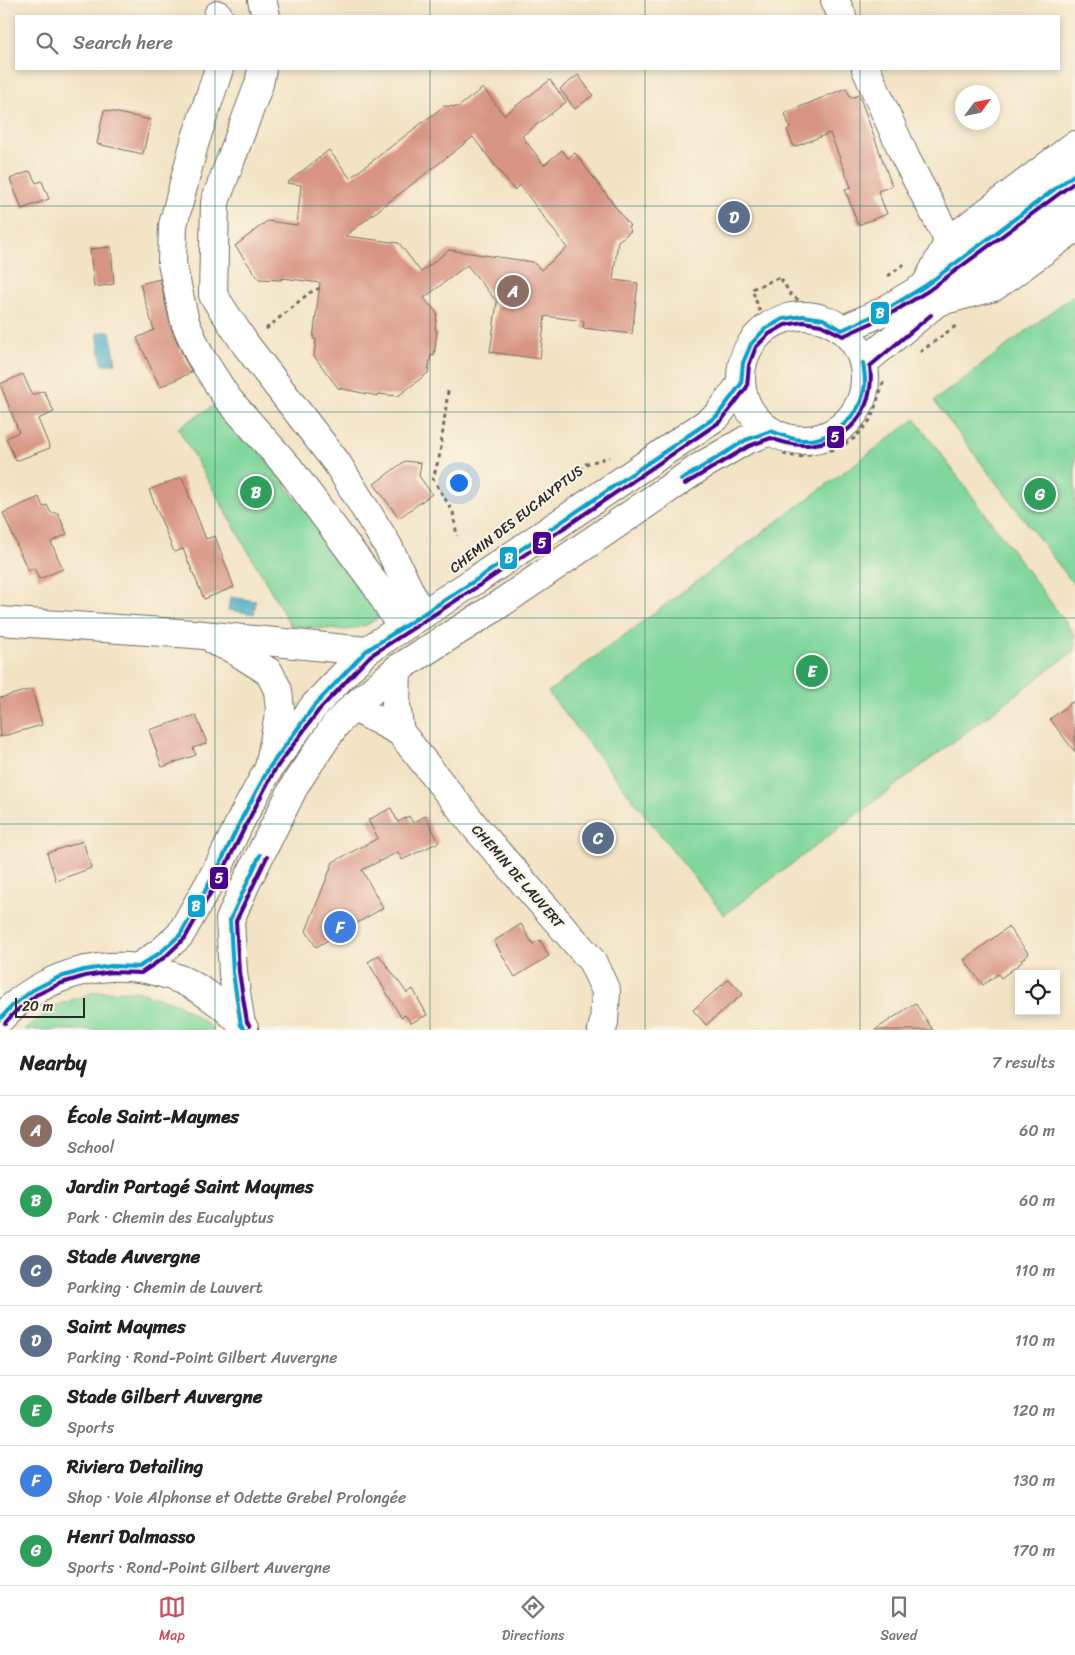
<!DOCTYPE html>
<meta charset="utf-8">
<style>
body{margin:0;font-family:Sriracha,sans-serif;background:#f2f2f2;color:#222}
.controls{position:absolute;right:15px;bottom:15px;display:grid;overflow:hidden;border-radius:0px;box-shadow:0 2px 8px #0003}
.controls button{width:45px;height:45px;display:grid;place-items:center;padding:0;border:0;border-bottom:1px solid #e0e0e0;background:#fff;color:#222;font:25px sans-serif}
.compass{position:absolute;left:955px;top:85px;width:45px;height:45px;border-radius:50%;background:#fff;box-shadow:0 2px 8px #0003;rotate:57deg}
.scale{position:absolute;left:15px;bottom:12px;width:70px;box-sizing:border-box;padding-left:5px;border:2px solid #2b2b2b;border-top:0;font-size:14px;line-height:18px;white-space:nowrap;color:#2b2b2b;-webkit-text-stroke:4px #fcf5e5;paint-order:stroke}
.you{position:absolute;left:458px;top:482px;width:18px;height:18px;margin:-12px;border:4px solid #fff;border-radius:50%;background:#1a73e8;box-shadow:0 0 0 8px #1a73e833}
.badge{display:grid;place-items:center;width:32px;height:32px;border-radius:50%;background:#d1495b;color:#fff;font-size:16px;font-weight:700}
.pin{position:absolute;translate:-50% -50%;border:2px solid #fff;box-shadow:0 1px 5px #0006}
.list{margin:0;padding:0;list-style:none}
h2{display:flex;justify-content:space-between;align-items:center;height:65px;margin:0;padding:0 20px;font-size:21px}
h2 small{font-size:16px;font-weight:400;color:#767676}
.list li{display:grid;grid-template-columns:32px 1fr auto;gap:15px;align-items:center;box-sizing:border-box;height:70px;padding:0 20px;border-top:1px solid #e0e0e0}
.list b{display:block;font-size:19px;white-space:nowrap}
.list p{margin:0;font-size:16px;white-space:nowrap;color:#767676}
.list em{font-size:16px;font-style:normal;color:#767676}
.icon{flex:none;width:28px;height:28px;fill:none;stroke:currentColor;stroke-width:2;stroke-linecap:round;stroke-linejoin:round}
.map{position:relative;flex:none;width:1075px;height:1030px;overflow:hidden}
.search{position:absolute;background:#fff;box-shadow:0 2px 8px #0003;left:15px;right:15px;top:15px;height:55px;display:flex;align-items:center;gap:12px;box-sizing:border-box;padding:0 18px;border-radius:0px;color:#767676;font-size:19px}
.sheet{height:555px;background:#fff}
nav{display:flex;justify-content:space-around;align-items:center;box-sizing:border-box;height:70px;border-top:1px solid #e0e0e0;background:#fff;font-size:14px;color:#767676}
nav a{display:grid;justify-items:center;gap:2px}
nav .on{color:#d1495b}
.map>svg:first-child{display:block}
.green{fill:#80d79c;stroke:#568164}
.water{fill:#44abc3;stroke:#386b77}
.building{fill:#d89482;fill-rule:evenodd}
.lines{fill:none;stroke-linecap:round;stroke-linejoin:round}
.minor-casing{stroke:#716b61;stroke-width:30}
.major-casing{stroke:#716b61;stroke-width:30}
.path{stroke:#716b61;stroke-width:3;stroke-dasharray:4 4;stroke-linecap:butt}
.minor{stroke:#fff;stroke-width:28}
.major{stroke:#fff;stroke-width:28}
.bus-1-casing{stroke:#fcf5e5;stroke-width:8}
.bus-2-casing{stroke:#fcf5e5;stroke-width:8}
.bus-1{stroke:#06a3d4;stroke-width:4}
.bus-2{stroke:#4a0095;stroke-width:4}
.grid{fill:none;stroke:#0f766e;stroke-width:1;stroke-opacity:0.55}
.labels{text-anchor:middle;stroke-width:4;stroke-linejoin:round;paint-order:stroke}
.street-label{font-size:14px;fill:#2b2b2b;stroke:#fcf5e5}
.line-badge{stroke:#fcf5e5;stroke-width:2}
.badge-label{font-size:14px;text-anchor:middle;font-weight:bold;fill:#fff}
</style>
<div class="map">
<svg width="1075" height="1030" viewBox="0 0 1075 1030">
<rect width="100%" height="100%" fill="#fcf5e5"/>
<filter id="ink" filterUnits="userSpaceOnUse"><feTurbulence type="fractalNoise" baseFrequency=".02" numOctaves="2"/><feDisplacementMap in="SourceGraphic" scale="10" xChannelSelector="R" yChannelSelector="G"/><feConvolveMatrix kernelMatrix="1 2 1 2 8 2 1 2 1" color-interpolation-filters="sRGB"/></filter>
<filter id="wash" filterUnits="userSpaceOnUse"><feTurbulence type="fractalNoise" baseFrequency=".0096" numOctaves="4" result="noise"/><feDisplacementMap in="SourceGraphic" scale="20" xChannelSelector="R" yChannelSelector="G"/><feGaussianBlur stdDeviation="1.12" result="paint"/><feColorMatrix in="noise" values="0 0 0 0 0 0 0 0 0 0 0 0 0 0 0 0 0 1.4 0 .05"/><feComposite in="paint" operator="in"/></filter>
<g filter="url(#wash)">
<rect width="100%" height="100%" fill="#f2e3c4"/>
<path class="green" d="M1075,294V586L934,401Z
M221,401L384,613L367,625L346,630L291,626L178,428Z
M915,419L1075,635V650L724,915L548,692Z
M136,991L176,1003L210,1026L213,1030H24L55,1006L94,992Z"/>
<path class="water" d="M110,331L116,363L102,365L97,333Z
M230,597L256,601L254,614L228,610Z"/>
<g id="blocks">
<path class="building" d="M578,75L593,95L575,109L560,89Z
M550,80L566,102L522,136L544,165L562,150L568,158L575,153L630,226L628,227L631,231L618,241L613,280L638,283L632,334L583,328L584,321L545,316L540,359L490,352L497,302L467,265L424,298L437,313L435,330L437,331L434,356L431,355L428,373L398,396L378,394V396L338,388L314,356L316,339H313L320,283L283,278L281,280L259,279L235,246L267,221L297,225L301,185L287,183L329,150L350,178L444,106L458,107L483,88L504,115ZM473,137L514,190L520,185L567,248L541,270L533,262L449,250L421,272L399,243L345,236Z
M846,88L851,98L859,95L892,186L878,191L887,214L858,225L845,189L851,187L830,133L794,147L787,130L790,128L785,113Z
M104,110L151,120L143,154L97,144Z
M30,171L36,183L42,181L49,199L22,209L10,179Z
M111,247L114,284L94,287L90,249Z
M160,279L171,328L185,360L192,372L160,387L137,338L154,330L140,284Z
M23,374L32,395L44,391L54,412L38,419L50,448L16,461L6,438L19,432L0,384Z
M405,461L421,463L419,476L432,494L399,518L374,484Z
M182,477L206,539L215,536L234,587L204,599L183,549L174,552L149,490Z
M39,497L43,507L47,505L51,513H58L67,534L51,542L63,569L39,579L34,568L28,571L3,513Z
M32,689L42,725L0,737V698Z
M1075,700V752L1050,719Z
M196,715L207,743L193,748L196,755L162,767L149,730Z
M391,808L398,822L409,816L413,823L425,816L439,842L402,860L398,852L362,870L383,908L316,947L306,931L333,862L378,838L368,820Z
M83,841L91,868L56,881L47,853Z
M521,924L533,944L540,940L549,956L515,977L494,941Z
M1008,927L1029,954L1021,960L1022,962L1001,978L998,974L983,985L964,960Z
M379,955L407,993L413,989L427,1015L411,1023L405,1015L401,1017L368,962Z
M729,979L743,994L706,1025L693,1010Z
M915,1003L933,1030H875Z"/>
</g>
</g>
<g filter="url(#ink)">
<use href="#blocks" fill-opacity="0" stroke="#716b61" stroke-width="1"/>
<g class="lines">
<g class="minor-casing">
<path id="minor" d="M262,0L266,16
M835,0L842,16
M218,15V16
M219,69L195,141L173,225L172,263L185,322L199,354L227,398L289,468L375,584L402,628
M262,69L259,84L215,202L213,295L246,345L337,463L388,546L414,600L420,616
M866,69L906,159L949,241
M925,286L949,241L1075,145
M937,302L994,287L1075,228
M0,621L193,634L366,651
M216,642L231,648L269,672L278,690L280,710L269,768
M397,669L396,705L400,732
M353,707L400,732L477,829L592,961L606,991L604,1022L602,1030"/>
</g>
<g class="major-casing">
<path id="major" d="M741 378a62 62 0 1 1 124 0a62 62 0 1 1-124 0Z
M842,330L882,312L925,286L1075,174
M863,363L936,303L1075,201
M139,967L161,952L180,935L218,868L242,818L269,768L314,706L366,651L479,578L717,416L741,384
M0,1019C53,961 143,949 208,995C221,1004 235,1015 244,1028
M241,1025L233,973L230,920L246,883L296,783L336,724L353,707L397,669L491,610L700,467L746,440L771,431"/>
</g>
<path class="path" d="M888,276L907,262
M266,329L309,293L322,287
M920,352L957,325
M734,360L739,344L757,319L760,312L752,289L780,277L791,295L804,304L831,308
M448,391L440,454L433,479L453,512L457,536
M783,454L799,457L836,449L855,438L871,419L884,380
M497,533L586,464L609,457"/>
<use href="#minor" class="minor"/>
<use href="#major" class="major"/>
<g class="bus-1-casing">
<path id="bus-1" d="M771,431C781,435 790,439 801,440C833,442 863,414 865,383C865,376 864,369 863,363
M681,480L746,440L771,431
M0,1019L11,1007L33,990L57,978L84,970L111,966L139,967L161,952L180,935L218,868L242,818L269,768L314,706L366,651L479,578L717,416L741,384L743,363L751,344L765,329L783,319L803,316L823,319L842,330L882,312L925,286L1075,174
M245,1030L241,1025L233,973L230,920L260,855"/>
</g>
<g class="bus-2-casing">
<path id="bus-2" d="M685,484L749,446L771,438C825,461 878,425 870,366L931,315
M5,1023L15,1012L36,995L59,984L85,976L111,972L141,973L165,957L185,938L223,871L248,821L274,771L319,710L370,656L483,583L721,421L747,387L749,365L756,347L769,334L785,325L803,322L821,325L843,336L885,317L928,291L1075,182
M250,1026L247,1022L239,972L236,921L267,857"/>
</g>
<use href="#bus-1" class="bus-1"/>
<use href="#bus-2" class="bus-2"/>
</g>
</g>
<path class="grid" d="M215,0V16M430,0V16M645,0V16M860,0V16M215,69V1030M430,69V1030M645,69V1030M860,69V1030M0,206H1075M0,412H1075M0,618H1075M0,824H1075"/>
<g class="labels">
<g class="street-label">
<text transform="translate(516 519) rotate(-38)" y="5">CHEMIN DES EUCALYPTUS</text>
<text transform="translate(518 876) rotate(49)" y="5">CHEMIN DE LAUVERT</text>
</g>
</g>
<g class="line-badge">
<rect x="870" y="301" width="20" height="24" rx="5" fill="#06a3d4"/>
<rect x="826" y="425" width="19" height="24" rx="5" fill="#4a0095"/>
<rect x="532" y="531" width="20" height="24" rx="5" fill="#4a0095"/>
<rect x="499" y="546" width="19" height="24" rx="5" fill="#06a3d4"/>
<rect x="209" y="866" width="20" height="24" rx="5" fill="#4a0095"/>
<rect x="187" y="894" width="19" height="24" rx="5" fill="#06a3d4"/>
</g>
<g class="badge-label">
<text x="880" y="318">B</text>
<text x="835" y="442">5</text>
<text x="542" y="548">5</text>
<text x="509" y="563">B</text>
<text x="219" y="883">5</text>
<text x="196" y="911">B</text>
</g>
</svg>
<div class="controls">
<button><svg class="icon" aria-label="locate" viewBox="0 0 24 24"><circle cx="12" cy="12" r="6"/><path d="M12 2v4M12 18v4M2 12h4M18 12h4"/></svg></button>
</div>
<svg class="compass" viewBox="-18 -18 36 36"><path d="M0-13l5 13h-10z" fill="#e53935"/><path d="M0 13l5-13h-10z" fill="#767676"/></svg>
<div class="scale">20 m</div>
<div class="you"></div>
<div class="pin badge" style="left:513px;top:291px;background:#8d6e63">A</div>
<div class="pin badge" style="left:256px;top:492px;background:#2e9e5b">B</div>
<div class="pin badge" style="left:598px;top:838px;background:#5c6f8a">C</div>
<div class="pin badge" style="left:734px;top:217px;background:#5c6f8a">D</div>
<div class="pin badge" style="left:812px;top:671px;background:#2e9e5b">E</div>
<div class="pin badge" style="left:340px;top:927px;background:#3f7fe0">F</div>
<div class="pin badge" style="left:1040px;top:494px;background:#2e9e5b">G</div>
<div class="search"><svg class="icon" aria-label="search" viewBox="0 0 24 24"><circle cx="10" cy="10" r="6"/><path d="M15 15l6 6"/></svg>Search here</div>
</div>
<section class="sheet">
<h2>Nearby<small>7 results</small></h2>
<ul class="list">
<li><span class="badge" style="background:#8d6e63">A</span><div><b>École Saint-Maymes</b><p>School</p></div><em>60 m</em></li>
<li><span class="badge" style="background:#2e9e5b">B</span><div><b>Jardin Partagé Saint Maymes</b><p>Park · Chemin des Eucalyptus</p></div><em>60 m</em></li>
<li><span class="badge" style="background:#5c6f8a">C</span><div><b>Stade Auvergne</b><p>Parking · Chemin de Lauvert</p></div><em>110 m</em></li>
<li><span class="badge" style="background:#5c6f8a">D</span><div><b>Saint Maymes</b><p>Parking · Rond-Point Gilbert Auvergne</p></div><em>110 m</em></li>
<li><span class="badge" style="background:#2e9e5b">E</span><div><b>Stade Gilbert Auvergne</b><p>Sports</p></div><em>120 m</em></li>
<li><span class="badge" style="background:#3f7fe0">F</span><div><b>Riviera Detailing</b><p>Shop · Voie Alphonse et Odette Grebel Prolongée</p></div><em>130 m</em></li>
<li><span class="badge" style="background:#2e9e5b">G</span><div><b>Henri Dalmasso</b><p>Sports · Rond-Point Gilbert Auvergne</p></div><em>170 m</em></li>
</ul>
</section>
<nav>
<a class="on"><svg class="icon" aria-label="map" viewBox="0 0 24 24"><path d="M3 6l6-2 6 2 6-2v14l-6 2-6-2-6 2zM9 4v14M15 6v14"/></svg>Map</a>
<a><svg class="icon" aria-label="directions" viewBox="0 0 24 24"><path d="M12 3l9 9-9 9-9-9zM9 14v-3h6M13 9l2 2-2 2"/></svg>Directions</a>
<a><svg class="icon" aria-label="saved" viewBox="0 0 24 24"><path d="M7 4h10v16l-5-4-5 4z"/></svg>Saved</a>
</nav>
